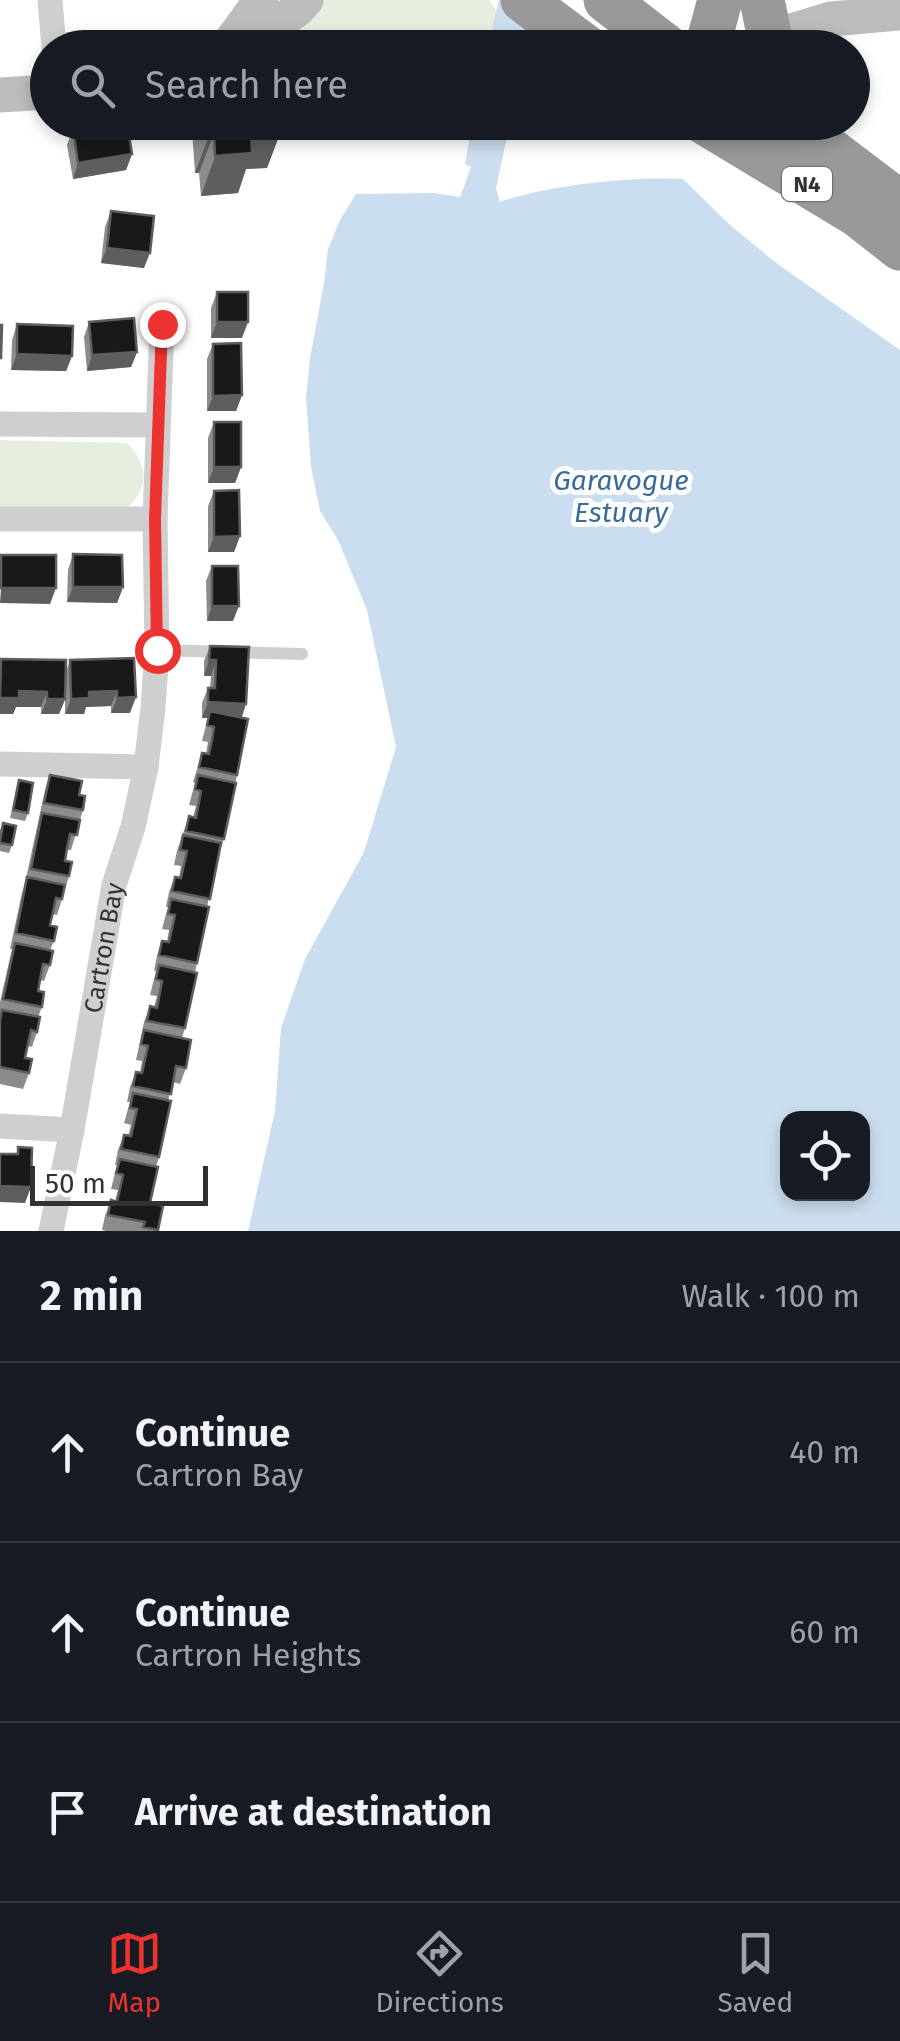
<!DOCTYPE html>
<meta charset="utf-8">
<style>
body{margin:0;font-family:"Fira Sans",sans-serif;background:#20242c;color:#f1f3f6}
.controls{position:absolute;right:30px;bottom:30px;display:grid;overflow:hidden;border-radius:20px;box-shadow:0 5px 15px #0003}
.controls button{width:90px;height:90px;display:grid;place-items:center;padding:0;border:0;border-bottom:2px solid #363941;background:#171b24;color:#f1f3f6;font:50px sans-serif}
.scale{position:absolute;left:30px;bottom:25px;width:178px;box-sizing:border-box;padding-left:10px;border:5px solid #323232;border-top:0;font-size:28px;line-height:35px;white-space:nowrap;color:#323232;-webkit-text-stroke:8px #fff;paint-order:stroke}
.stop{position:absolute;width:30px;height:30px;margin:-22px;border:8px solid #ed332f;border-radius:50%;background:#fff}
.stop.end{background:#ed332f;border-color:#fff;box-shadow:0 2px 10px #0008}
.list{margin:0;padding:0;list-style:none}
h2{display:flex;justify-content:space-between;align-items:center;height:130px;margin:0;padding:0 40px;font-size:42px}
h2 small{font-size:32px;font-weight:400;color:#9ea1a6}
.list li{display:grid;grid-template-columns:65px 1fr auto;gap:30px;align-items:center;box-sizing:border-box;height:180px;padding:0 40px;border-top:2px solid #363941}
.list b{display:block;font-size:38px;white-space:nowrap}
.list p{margin:0;font-size:32px;white-space:nowrap;color:#9ea1a6}
.list em{font-size:32px;font-style:normal;color:#9ea1a6}
.icon{flex:none;width:55px;height:55px;fill:none;stroke:currentColor;stroke-width:2;stroke-linecap:round;stroke-linejoin:round}
.map{position:relative;flex:none;width:900px;height:1231px;overflow:hidden}
.search{position:absolute;background:#171b24;box-shadow:0 5px 15px #0003;left:30px;right:30px;top:30px;height:110px;display:flex;align-items:center;gap:25px;box-sizing:border-box;padding:0 35px;border-radius:55px;color:#9ea1a6;font-size:38px}
.sheet{height:670px;background:#171b24}
nav{display:flex;justify-content:space-around;align-items:center;box-sizing:border-box;height:140px;border-top:2px solid #363941;background:#171b24;font-size:28px;color:#9ea1a6}
nav a{display:grid;justify-items:center;gap:5px}
nav .on{color:#ed332f}
.map>svg:first-child{display:block}
.green{fill:#e6efdf}
.water{fill:#cbdeef;fill-rule:evenodd}
.lines{fill:none;stroke-linecap:round;stroke-linejoin:round}
.lane{stroke:#cfcfcf;stroke-width:12}
.street{stroke:#cfcfcf;stroke-width:25}
.secondary{stroke:#bcbcbc;stroke-width:35}
.highway{stroke:#999;stroke-width:45}
.wall{fill:#8c8c8c}
.shaded-wall{fill:#5e5e5e}
.building{fill:#191919;stroke:#5e5e5e;stroke-width:2.5}
.route{stroke:#ed332f;stroke-width:12}
.labels{text-anchor:middle;stroke-width:10;stroke-linejoin:round;paint-order:stroke}
.shield{fill:#fff;stroke:#707070;stroke-width:2.5}
.shield-label{font-size:22px;font-weight:bold;fill:#323232}
.street-label{font-size:25px;fill:#323232;stroke:#fff}
.water-label{font-size:28px;font-style:italic;fill:#3a6b99;stroke:#fff}
</style>
<div class="map">
<svg width="900" height="1231" viewBox="0 0 900 1231">
<rect width="100%" height="100%" fill="#fff"/>
<path class="green" d="M320,0H489L523,47L298,48L290,39L298,20Z
M0,440L127,443C150,466 149,490 124,511H0Z"/>
<path class="water" d="M499,0H547L532,47L487,48Z
M472,123H510L496,188L500,202C549,185 631,176 683,179L731,226L779,265L900,350V1231H248L275,1111L281,1028L305,959L364,852L396,747L367,610L338,540L320,511L311,467L306,398L310,358L324,283L328,249L340,220L356,194L434,193L460,197L471,167L465,164ZM862,1118V1194H788V1118Z"/>
<g class="lines">
<path class="lane" d="M157,650L302,654"/>
<g class="street">
<path d="M50,0L54,48"/>
<path d="M0,424L158,425"/>
<path d="M0,519H155"/>
<path d="M0,764L146,767"/>
<path d="M0,1126L72,1130"/>
<path id="s1" d="M51,1231L72,1130L114,885L133,827L146,767L153,708L157,650L155,519L162,323"/>
</g>
<path class="secondary" d="M768,38L831,19L900,13
M229,44L261,0
M223,48L255,38L297,10L306,0
M0,95L48,92"/>
<path class="highway" d="M523,0L587,48
M606,0L668,48
M762,0L772,48
M707,48L720,0
M704,122L858,215L900,248
M788,122L822,144L900,203"/>
</g>
<path class="wall" d="M194,122H281L282,128L267,168L246,169L238,193L201,196L199,173H195L192,130Z
M73,129L132,154L126,170L73,179L67,145Z
M111,211L144,268L101,263L105,227Z
M217,292L242,338H211V308Z
M89,322L137,352L131,367L87,371L84,337Z
M17,324L72,356L66,371L11,370L12,340Z
M213,344L242,395L236,411H207V359Z
M214,422L241,467L235,483H208V438Z
M214,491L240,536L234,552H208V506Z
M73,554L123,587L117,603L67,602L68,570Z
M212,566L233,621H207L206,581Z
M210,646L241,718L237,775L224,839L219,853L207,907L185,1028L182,1038L186,1068L180,1084L173,1082L168,1101L159,1157L156,1167L150,1203L163,1206L157,1231H106L102,1230L105,1216L111,1200L115,1201L118,1190L111,1189L117,1165H115L118,1150L124,1135L128,1136L131,1125L124,1123L130,1102H127L130,1087L136,1072L140,1073L142,1061L136,1060L139,1046L144,1022L150,1006L154,1007L157,996L150,995L156,971H154L157,956L162,941L167,942L169,930L162,929L168,907H166L169,892L175,877L179,878L181,866L174,865L177,851L189,816L193,817L196,806L189,805L195,783L193,782L202,753L206,754L208,742L202,741L208,718H202V703L208,688H210L211,676H204V661Z
M134,658L130,713H111V706L86,707L84,714H65V700L59,714H41V707H16L13,714H0L1,659L66,672L70,660Z
M50,775L79,795L83,810L71,850H67L65,861L69,876L62,899L57,915L52,914L50,925L54,941L50,950V965L44,981L40,980L38,991L42,1007L38,1017L37,1032L32,1047L28,1046L25,1058L29,1073L23,1089L0,1084V1002L12,949H10L22,893L25,883L45,790Z
M19,780L28,813L25,821L10,818Z
M3,823L12,845L9,853L0,851V830Z"/>
<path class="shaded-wall" d="M282,128L267,168L246,169L238,193L201,196L215,156L251,130Z
M210,133H214L199,173H195Z
M132,154L126,170L73,179L78,163Z
M107,248L150,253L144,268L101,263Z
M217,322H248L242,338H211Z
M137,352L131,367L87,371L92,355Z
M17,354L72,356L66,371L11,370Z
M242,395L236,411H207L213,396Z
M214,467H241L235,483H208Z
M240,536L234,552H208L214,537Z
M73,587H123L117,603L67,602Z
M1,588H56L50,604L0,603Z
M212,606H239L233,621H207Z
M209,660H216L211,676H204Z
M19,691L47,692L41,707H16L13,714H0V698Z
M117,691L111,706L86,707L84,714H65L71,699L89,692Z
M136,697L130,713H111L117,698Z
M47,699H65L59,714H41Z
M208,702L246,704L241,720L210,711L208,718H202Z
M0,1186L31,1187L25,1203L0,1202Z"/>
<path class="building" d="M118,122H127L132,154L78,163L73,129Z
M209,122H281L282,128L251,130L252,153L215,156L214,133H210Z
M111,211L154,216L150,253L107,248Z
M217,292H248V322H217Z
M134,318L137,352L92,355L89,322Z
M17,324L73,326L72,356L17,354Z
M0,325H2L1,358H0Z
M241,343L242,395L213,396V344Z
M214,422H241V467H214Z
M239,490L240,536L214,537V491Z
M73,554L122,555L123,587H73Z
M1,555H56V588H1Z
M212,566H238L239,606H212Z
M210,646L249,647L246,704L208,702V688H215L216,660H209Z
M134,658L136,697L117,698V691L89,692V698L71,699L70,660Z
M1,659L66,660L65,699H47V692L19,691V698H0Z
M210,711L248,719L237,775L199,767L202,753L209,754L212,740L214,727L207,725Z
M50,775L82,781L79,795L85,796L83,810L44,803Z
M198,775L236,783L224,839L186,831L189,816L196,818L201,791L195,789Z
M19,780L33,783L28,813L13,810Z
M42,813L80,820L77,835L70,834L67,848L65,861L72,862L69,876L31,869Z
M3,823L16,826L12,845L0,843Z
M183,835L221,843L210,899L172,891L175,877L181,878L187,851L180,850Z
M27,877L65,885L62,899L56,898L53,912L50,925L57,927L54,941L16,933Z
M171,899L209,907L197,963L159,955L162,941L169,942L175,915L168,914Z
M15,943L53,951L50,965L43,964L38,991L44,992L42,1007L3,999Z
M159,965L197,973L185,1028L147,1021L150,1006L157,1008L162,981L156,979Z
M2,1010L40,1017L37,1032L31,1030L25,1058L32,1059L29,1073L0,1067V1020Z
M144,1030L191,1040L186,1068L176,1066L171,1094L133,1086L136,1072L142,1073L148,1046L141,1044Z
M133,1093L171,1101L159,1157L121,1149L124,1135L131,1136L137,1109L130,1108Z
M18,1147L32,1148L31,1187L0,1186V1154H18Z
M120,1159L158,1167L150,1203L163,1206L158,1230L143,1227L145,1222L108,1215L111,1200L117,1202L123,1175L116,1173Z"/>
<g class="lines">
<path class="route" d="M157,650L155,519L162,324"/>
</g>
<g class="labels">
<rect class="shield" x="782" y="167" width="50" height="34" rx="8"/>
<g class="shield-label">
<text x="807" y="192">N4</text>
</g>
<g class="street-label">
<text dy="9" stroke="none"><textPath href="#s1" startOffset="288">Cartron Bay</textPath></text>
</g>
<g class="water-label">
<text x="621" y="490">Garavogue<tspan x="621" dy="32">Estuary</tspan></text>
</g>
</g>
</svg>
<div class="controls">
<button><svg class="icon" aria-label="locate" viewBox="0 0 24 24"><circle cx="12" cy="12" r="6"/><path d="M12 2v4M12 18v4M2 12h4M18 12h4"/></svg></button>
</div>
<div class="scale">50 m</div>
<div class="stop" style="left:157px;top:650px"></div>
<div class="stop end" style="left:162px;top:324px"></div>
<div class="search"><svg class="icon" aria-label="search" viewBox="0 0 24 24"><circle cx="10" cy="10" r="6"/><path d="M15 15l6 6"/></svg>Search here</div>
</div>
<section class="sheet">
<h2>2 min<small>Walk · 100 m</small></h2>
<ul class="list">
<li><svg class="icon" aria-label="ahead" viewBox="0 0 24 24"><path d="M12 20V5M6 11l6-6 6 6"/></svg><div><b>Continue</b><p>Cartron Bay</p></div><em>40 m</em></li>
<li><svg class="icon" aria-label="ahead" viewBox="0 0 24 24"><path d="M12 20V5M6 11l6-6 6 6"/></svg><div><b>Continue</b><p>Cartron Heights</p></div><em>60 m</em></li>
<li><svg class="icon" aria-label="arrive" viewBox="0 0 24 24"><path d="M6 21V4h12l-3 4 3 4H6"/></svg><div><b>Arrive at destination</b></div></li>
</ul>
</section>
<nav>
<a class="on"><svg class="icon" aria-label="map" viewBox="0 0 24 24"><path d="M3 6l6-2 6 2 6-2v14l-6 2-6-2-6 2zM9 4v14M15 6v14"/></svg>Map</a>
<a><svg class="icon" aria-label="directions" viewBox="0 0 24 24"><path d="M12 3l9 9-9 9-9-9zM9 14v-3h6M13 9l2 2-2 2"/></svg>Directions</a>
<a><svg class="icon" aria-label="saved" viewBox="0 0 24 24"><path d="M7 4h10v16l-5-4-5 4z"/></svg>Saved</a>
</nav>
